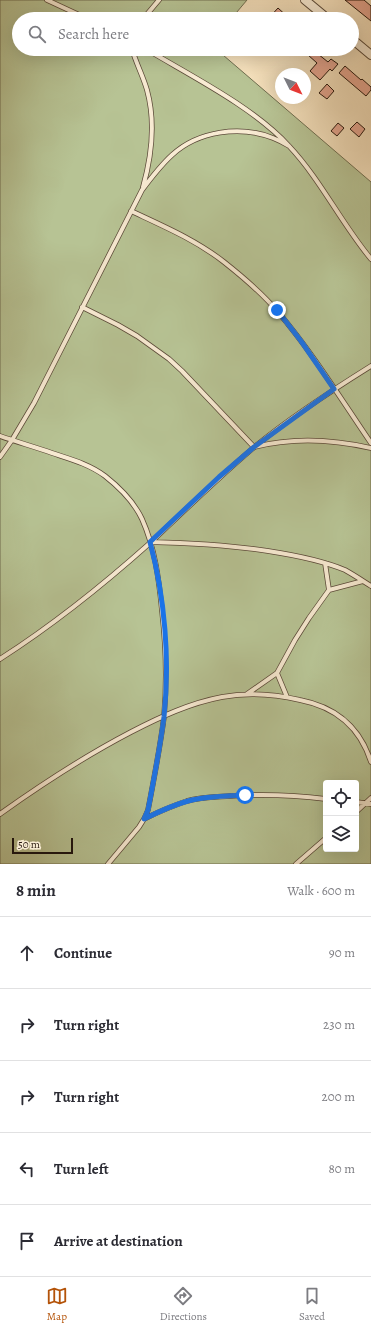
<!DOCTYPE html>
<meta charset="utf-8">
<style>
body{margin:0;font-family:Alegreya,serif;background:#f7f7f7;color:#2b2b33}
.controls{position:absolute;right:12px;bottom:12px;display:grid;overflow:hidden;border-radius:4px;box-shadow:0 4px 16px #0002}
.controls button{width:36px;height:36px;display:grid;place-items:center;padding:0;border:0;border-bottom:1px solid #e1e1e2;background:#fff;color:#2b2b33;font:20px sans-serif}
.compass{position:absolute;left:275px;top:68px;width:36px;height:36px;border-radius:50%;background:#fff;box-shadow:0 4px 16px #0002;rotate:132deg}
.scale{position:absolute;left:12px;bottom:10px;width:61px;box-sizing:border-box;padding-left:4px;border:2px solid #28180d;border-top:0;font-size:11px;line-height:14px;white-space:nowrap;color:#28180d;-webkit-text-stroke:3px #f8ebd3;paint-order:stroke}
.stop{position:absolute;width:12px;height:12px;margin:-9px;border:3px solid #1a73e8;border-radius:50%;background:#fff}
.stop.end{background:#1a73e8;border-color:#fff;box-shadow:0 1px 4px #0008}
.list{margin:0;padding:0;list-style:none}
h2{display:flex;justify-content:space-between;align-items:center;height:52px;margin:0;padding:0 16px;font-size:17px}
h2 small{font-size:13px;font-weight:400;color:#7c7c81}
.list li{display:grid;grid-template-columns:26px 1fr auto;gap:12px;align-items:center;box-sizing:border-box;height:72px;padding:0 16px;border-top:1px solid #e1e1e2}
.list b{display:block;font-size:15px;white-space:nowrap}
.list em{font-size:13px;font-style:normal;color:#7c7c81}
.icon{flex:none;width:22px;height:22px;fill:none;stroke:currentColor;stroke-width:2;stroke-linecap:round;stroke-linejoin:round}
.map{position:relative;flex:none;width:371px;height:864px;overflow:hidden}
.search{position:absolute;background:#fff;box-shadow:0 4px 16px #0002;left:12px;right:12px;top:12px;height:44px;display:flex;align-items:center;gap:10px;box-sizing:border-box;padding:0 14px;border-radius:22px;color:#7c7c81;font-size:15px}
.sheet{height:412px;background:#fff}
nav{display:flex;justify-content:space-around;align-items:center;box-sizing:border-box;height:56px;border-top:1px solid #e1e1e2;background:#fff;font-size:11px;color:#7c7c81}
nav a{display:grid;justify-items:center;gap:2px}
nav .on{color:#b45309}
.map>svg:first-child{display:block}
.green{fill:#b7c394;stroke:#706e50;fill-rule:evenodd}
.building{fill:#e4a58f;stroke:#28180d}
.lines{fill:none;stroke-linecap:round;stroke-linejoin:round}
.lane-casing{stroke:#5b4a39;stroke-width:5.5}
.street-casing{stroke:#5b4a39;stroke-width:10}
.lane{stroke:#f8ebd3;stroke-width:4}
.street{stroke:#f8ebd3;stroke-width:8}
.route{stroke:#1a73e8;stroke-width:5}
</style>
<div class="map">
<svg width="371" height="864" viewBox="0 0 371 864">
<rect width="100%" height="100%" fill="#f4e0bc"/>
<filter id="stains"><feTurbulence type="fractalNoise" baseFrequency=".005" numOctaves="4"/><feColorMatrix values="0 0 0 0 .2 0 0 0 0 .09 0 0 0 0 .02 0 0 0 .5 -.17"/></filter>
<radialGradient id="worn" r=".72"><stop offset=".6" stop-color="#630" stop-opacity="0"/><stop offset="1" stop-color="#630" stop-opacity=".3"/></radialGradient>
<path class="green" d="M0,0H247L231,19H19V49H216L371,182V864H0ZM326,783H356V849H326Z"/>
<path class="building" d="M345,0H364L371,6V21Z
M278,8L290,19H268Z
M313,50L328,62L331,59L338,64L332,71L330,69L320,80L310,71L317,63L308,55Z
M345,66L361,80L362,79L371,87V90L366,96L339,73Z
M327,84L334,91L327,99L319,93Z
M357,122L365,129L359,137L350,129Z
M338,123L344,128L337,136L331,131Z"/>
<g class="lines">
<g class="lane-casing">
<path id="lane" d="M47,0L88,19
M143,19L159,0
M132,49C136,63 143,76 147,90C156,123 152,155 143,187
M146,49C193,77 253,107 289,146C321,180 341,223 371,259
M131,211C163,226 196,240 224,262C243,277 262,293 278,312C312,352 341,399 371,443
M82,307L118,325L137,336L169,359L182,371L254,447C293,437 332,439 371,448
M0,436C17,442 35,447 52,453C70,459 89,464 105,476C119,487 134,502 142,519C155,548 159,580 162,611C166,646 167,682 164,717C160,748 154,779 148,810L144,819L139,827L108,864
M0,457L12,440L34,403L142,190C151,178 161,165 172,155C198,131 240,125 273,138C278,140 284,143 289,146
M150,542C190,543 229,545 268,551C294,555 321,560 345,570C354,575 363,581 371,586
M325,563L329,590
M0,659C53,625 103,585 150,543C184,511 217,479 252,449C289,418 331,391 371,366
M247,694L277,673
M287,697L277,673L295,640L309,618L329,590L363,581
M356,802L371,804
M356,812L371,798
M0,814C42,784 85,756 131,732C160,717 190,703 222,697C248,692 274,694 300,700C336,707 360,727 371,762
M144,819C158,812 172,806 187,801C201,797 216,797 230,796C262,794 294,795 326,799
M296,864L326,838"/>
</g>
<g class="street-casing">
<path id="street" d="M305,0L328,19
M352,39L371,55"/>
</g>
<use href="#lane" class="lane"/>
<use href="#street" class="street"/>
</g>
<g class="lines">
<path class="route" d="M245,795C226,796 206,796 188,801C173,805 158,812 144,819L148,810C154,779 160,748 164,717C170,660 165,598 150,542L219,477L254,447L334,389L301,341L277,310"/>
</g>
<rect width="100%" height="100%" filter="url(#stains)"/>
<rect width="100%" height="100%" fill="url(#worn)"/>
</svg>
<div class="controls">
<button><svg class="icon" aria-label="locate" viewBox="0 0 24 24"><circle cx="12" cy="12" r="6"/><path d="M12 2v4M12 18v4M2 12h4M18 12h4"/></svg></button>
<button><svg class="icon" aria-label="layers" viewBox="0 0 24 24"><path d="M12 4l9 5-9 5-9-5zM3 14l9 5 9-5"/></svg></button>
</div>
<svg class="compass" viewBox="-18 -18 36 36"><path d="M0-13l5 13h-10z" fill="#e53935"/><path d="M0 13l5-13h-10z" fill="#7c7c81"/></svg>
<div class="scale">50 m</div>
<div class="stop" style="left:245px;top:795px"></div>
<div class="stop end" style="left:277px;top:310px"></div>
<div class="search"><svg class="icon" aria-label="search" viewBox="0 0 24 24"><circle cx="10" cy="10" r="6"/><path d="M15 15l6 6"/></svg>Search here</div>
</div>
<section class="sheet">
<h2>8 min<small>Walk · 600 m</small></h2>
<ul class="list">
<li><svg class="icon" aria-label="ahead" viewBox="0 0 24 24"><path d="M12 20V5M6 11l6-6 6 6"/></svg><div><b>Continue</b></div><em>90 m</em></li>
<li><svg class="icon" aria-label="right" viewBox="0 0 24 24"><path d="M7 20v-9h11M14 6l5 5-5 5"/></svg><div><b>Turn right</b></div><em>230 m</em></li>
<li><svg class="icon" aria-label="right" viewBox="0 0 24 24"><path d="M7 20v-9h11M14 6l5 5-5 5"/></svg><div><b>Turn right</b></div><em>200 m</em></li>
<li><svg class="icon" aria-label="left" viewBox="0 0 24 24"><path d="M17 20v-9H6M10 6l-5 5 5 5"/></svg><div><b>Turn left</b></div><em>80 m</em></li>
<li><svg class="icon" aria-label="arrive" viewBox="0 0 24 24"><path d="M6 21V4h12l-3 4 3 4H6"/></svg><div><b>Arrive at destination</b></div></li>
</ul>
</section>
<nav>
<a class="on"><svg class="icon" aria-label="map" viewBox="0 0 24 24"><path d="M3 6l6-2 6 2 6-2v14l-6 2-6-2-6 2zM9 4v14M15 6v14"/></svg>Map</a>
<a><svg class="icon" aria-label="directions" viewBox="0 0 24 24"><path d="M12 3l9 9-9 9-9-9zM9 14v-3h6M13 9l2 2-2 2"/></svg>Directions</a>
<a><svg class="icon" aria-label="saved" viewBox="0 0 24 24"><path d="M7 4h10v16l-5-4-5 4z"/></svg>Saved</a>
</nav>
